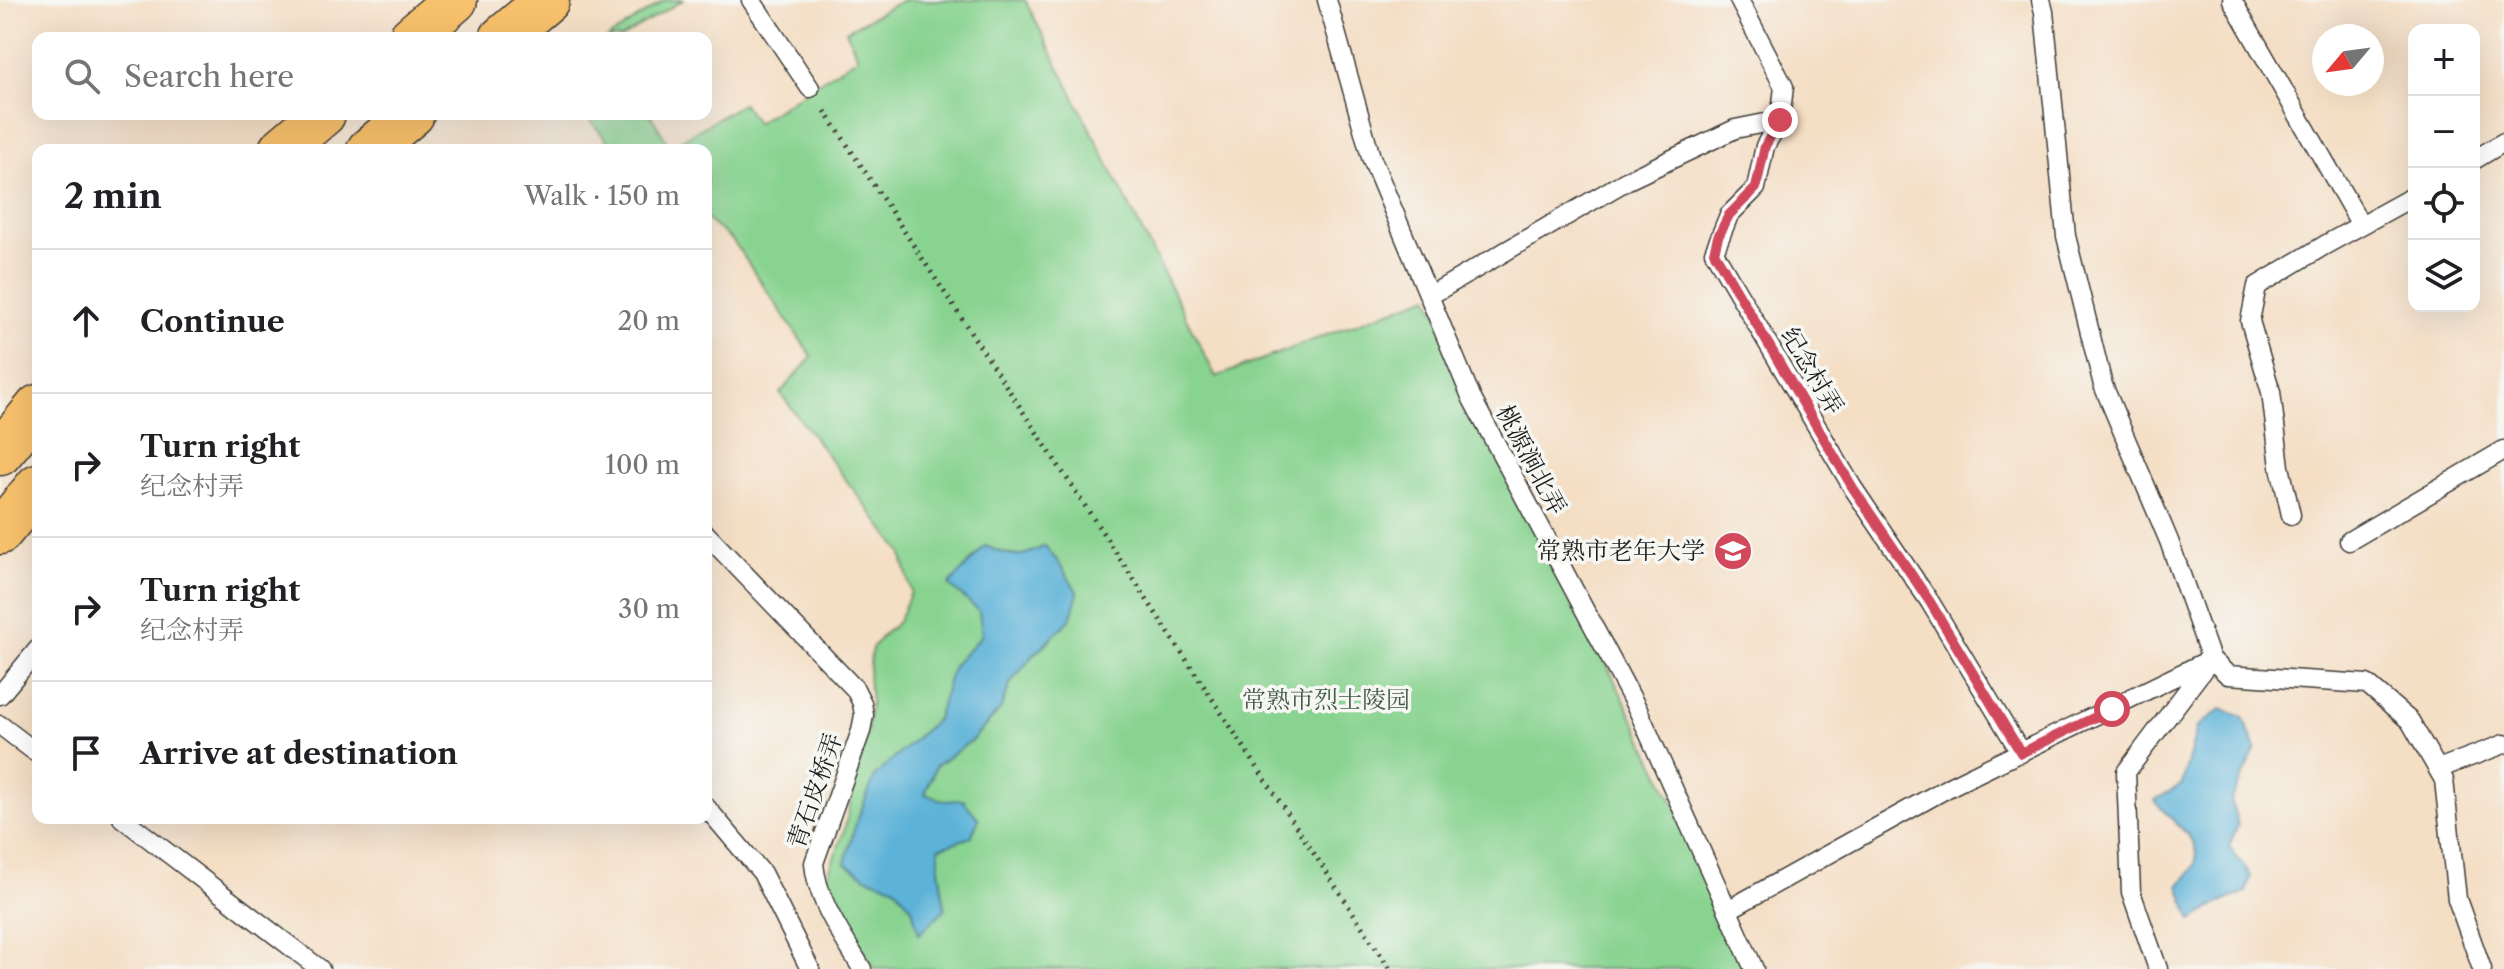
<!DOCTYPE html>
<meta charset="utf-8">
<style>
body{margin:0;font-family:"Libre Caslon Text","Noto Serif SC",serif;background:#f2f2f2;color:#202124}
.controls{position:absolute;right:24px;top:24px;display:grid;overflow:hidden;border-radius:16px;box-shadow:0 8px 32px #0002}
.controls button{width:72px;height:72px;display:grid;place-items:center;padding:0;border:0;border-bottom:2px solid #e0e0e0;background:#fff;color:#202124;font:40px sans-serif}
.compass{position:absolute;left:2312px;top:24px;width:72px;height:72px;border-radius:50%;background:#fff;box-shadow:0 8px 32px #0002;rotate:241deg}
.stop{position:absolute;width:24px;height:24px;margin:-18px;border:6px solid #d1495b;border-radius:50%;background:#fff}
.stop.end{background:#d1495b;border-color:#fff;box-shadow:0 2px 8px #0008}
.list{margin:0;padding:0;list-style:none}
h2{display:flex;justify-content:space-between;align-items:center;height:104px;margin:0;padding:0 32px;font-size:34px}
h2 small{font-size:26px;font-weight:400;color:#757577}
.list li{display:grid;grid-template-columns:52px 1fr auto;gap:24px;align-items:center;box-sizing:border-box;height:144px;padding:0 32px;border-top:2px solid #e0e0e0}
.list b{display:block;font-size:30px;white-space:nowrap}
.list p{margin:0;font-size:26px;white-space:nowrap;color:#757577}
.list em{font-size:26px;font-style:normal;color:#757577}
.icon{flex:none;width:44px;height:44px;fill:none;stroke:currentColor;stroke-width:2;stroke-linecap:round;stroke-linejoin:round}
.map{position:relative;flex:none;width:2504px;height:969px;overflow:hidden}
.search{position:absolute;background:#fff;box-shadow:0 8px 32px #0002;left:32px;top:32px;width:680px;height:88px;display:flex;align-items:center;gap:20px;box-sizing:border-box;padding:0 28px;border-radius:16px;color:#757577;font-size:30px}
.panel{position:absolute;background:#fff;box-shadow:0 8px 32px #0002;left:32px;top:144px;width:680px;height:680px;border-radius:16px}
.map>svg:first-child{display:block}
.park{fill:#88d390;stroke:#527856;stroke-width:2;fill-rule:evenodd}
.water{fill:#5bb2d8;stroke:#3c677a;stroke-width:2}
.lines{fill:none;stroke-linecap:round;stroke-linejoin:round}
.service-casing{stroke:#3c3935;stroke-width:21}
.primary-casing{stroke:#3c3935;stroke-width:47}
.path{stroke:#3c3935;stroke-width:5;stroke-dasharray:2 6;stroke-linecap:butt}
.service{stroke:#fff;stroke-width:18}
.primary{stroke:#f7c06c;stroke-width:44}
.route{stroke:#d1495b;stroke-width:10}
.labels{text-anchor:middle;stroke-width:7;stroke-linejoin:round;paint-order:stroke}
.street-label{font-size:24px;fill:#1c1c1c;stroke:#f6f6f2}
.poi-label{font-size:24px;fill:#1c1c1c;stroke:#f6f6f2;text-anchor:end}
.park-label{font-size:24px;fill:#425c45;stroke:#f6f6f2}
</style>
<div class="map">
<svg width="2504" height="969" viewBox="0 0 2504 969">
<rect width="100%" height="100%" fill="#f6f6f2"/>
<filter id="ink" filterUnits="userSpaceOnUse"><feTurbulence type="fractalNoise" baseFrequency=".0125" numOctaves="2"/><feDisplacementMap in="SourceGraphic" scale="16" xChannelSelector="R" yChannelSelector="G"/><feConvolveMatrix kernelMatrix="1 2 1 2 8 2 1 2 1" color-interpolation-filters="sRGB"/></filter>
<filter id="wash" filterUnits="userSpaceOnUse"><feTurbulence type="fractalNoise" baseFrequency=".006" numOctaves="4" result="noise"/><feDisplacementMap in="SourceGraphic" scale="32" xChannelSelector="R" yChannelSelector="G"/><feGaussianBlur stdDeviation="1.8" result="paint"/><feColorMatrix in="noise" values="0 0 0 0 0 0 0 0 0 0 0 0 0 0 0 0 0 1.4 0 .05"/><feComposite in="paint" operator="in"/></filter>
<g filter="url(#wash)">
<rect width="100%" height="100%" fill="#f4dec4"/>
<path class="park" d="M665,0H683L621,38H608Z
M903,0H1025L1216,377L1429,296L1754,969H874L825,882L844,831L868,728L871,700L868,678L872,648L884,634L898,622L911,592L901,552L780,393L812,357L733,241L706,219V150H615L585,114H650L670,147L743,103L756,123L858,57L846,31ZM1045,546L1059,563L1078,593L1052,638L1034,654L1011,682L1000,710L972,740L936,766L925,794L944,801H963L971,837L939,847V868L945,909L912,908L894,886L875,776L937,719L953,666L982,635L979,611L950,586L1005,554L1025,556Z"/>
<path class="water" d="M985,546C1013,557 1018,560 1045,546L1059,563L1078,593L1070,620L1034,654L1011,682L1000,710L972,740L936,766L925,794L944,801L963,800L979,819L971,837L939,848V868L945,909L919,934L912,908L894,886L868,878L845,863L856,823L875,776L937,719L953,666L982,635L979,611L949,585Z
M2221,709L2243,717L2256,749L2231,800L2238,825L2229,846L2251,876L2246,892L2220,903L2192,920L2179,886C2183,880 2193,871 2195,864C2203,836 2166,820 2155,800L2182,784L2197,727Z"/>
</g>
<g filter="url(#ink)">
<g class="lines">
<g class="service-casing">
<path id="service" d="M751,0L810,88
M1327,0L1371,157L1472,399L1638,710L1754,969
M1739,0L1784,87L1780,120L1765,146L1756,188L1729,215L1714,252L1853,488L1930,602L2021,753
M2041,0L2044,12L2066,236L2103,385L2169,541L2211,659L2126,772L2131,892L2158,969
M2232,0L2361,225
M2474,160L2504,142
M1429,296L1626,181L1735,129L1780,120
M2291,515L2280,467L2271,392L2250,321L2257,286L2325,245L2414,196
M706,534L855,689L862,703L864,715L861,731L814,863C817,902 843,936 862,969
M2349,541L2504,450
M0,695L38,649
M0,725L38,754
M2438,769L2504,744
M706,807L762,873L810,969
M122,818L320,969
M1728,910L1953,785L2211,659L2228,675L2367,684L2410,721L2444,780L2457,899L2482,969"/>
</g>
<g class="primary-casing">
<path id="primary" d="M411,38L455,0
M502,38L547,0
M281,150L323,114
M369,150L412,114
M0,453L38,407
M0,532L38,486"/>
</g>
<path class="path" d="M825,111L1390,969"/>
<use href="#service" class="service"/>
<use href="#primary" class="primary"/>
</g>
</g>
<g class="lines" filter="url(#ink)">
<path class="route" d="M1780,120L1765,146L1756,188L1729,215L1718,237L1714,252L1853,488L1930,602L2021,753L2112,709"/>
</g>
<defs>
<g id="school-disc" transform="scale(2)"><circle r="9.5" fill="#d1495b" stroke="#f6f6f2"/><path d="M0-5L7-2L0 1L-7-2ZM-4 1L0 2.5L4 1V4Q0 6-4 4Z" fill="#fff"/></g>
</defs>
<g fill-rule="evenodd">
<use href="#school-disc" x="1733" y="551"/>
</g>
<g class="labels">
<g class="street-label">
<text transform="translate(1812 371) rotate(59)" y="8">纪念村弄</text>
<text transform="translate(1531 460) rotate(62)" y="8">桃源涧北弄</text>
<text transform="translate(815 791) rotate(-71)" y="8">青石皮桥弄</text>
</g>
<g class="poi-label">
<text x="1705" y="559">常熟市老年大学</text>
</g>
<g class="park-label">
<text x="1326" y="708">常熟市烈士陵园</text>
</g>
</g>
</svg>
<div class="controls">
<button>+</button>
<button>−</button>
<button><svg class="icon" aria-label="locate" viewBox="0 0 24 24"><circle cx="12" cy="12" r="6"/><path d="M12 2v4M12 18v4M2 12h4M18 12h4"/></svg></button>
<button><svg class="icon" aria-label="layers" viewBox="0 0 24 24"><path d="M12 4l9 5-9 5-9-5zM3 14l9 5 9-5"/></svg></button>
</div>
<svg class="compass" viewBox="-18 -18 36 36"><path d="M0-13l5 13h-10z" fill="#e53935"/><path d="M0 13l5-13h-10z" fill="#757577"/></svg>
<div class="stop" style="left:2112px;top:709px"></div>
<div class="stop end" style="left:1780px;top:120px"></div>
<div class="search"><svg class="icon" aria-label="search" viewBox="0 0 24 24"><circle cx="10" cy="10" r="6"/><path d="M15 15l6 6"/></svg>Search here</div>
<section class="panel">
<h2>2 min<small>Walk · 150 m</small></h2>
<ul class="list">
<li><svg class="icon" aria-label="ahead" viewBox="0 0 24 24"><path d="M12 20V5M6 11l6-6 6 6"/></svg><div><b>Continue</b></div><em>20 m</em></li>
<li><svg class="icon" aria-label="right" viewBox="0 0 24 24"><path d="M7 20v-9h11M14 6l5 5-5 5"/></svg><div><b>Turn right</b><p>纪念村弄</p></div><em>100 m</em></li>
<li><svg class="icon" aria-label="right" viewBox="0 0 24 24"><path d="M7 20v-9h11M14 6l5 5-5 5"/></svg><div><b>Turn right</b><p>纪念村弄</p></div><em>30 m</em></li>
<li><svg class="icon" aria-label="arrive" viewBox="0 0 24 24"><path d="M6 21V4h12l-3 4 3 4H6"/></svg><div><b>Arrive at destination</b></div></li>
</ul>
</section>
</div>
